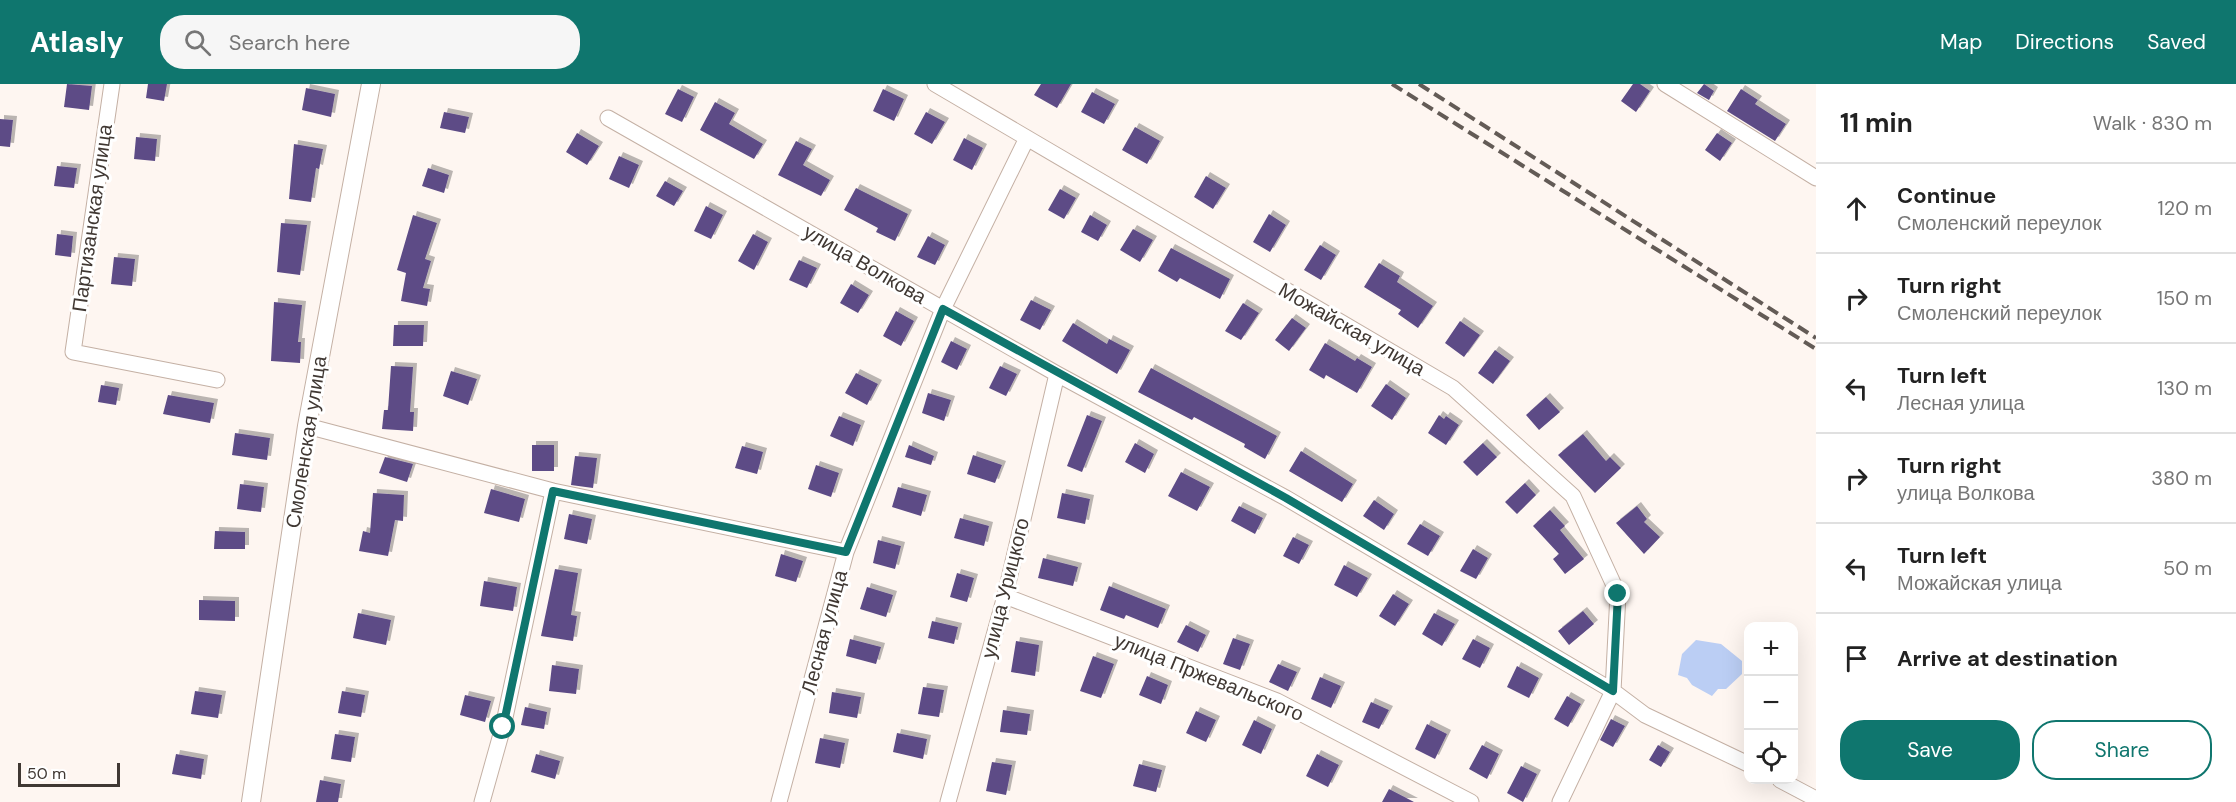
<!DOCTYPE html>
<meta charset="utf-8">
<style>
body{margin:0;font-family:"DM Sans",sans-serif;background:#f6f6f6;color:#222}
.controls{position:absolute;right:18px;bottom:18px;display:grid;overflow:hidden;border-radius:12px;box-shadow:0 6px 24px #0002}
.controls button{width:54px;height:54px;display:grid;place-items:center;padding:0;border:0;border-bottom:2px solid #e0e0e0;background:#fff;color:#222;font:30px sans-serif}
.scale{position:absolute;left:18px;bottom:15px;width:102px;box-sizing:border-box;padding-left:6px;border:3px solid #403833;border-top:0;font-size:16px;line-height:21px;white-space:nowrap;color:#403833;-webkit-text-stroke:4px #fff;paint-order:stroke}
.stop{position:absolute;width:18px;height:18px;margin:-14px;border:4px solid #0f766e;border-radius:50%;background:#fff}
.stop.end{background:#0f766e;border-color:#fff;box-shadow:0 2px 6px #0008}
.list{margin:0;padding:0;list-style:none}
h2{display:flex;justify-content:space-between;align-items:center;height:78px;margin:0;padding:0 24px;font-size:26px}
h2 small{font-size:20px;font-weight:400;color:#767676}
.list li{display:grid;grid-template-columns:39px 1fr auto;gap:18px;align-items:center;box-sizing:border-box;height:90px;padding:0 24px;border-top:2px solid #e0e0e0}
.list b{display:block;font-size:22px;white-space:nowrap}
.list p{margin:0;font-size:20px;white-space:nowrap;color:#767676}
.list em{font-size:20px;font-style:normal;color:#767676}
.actions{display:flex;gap:12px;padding:18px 24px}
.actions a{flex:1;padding:14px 0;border:2px solid #0f766e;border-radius:24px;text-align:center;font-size:21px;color:#0f766e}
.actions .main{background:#0f766e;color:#fff}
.icon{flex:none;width:33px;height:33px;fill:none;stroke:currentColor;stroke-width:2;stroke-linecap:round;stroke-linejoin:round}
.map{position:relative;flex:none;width:1816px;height:718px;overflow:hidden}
header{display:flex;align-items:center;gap:36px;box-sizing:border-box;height:84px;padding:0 30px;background:#0f766e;color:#fff}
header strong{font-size:28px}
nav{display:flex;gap:33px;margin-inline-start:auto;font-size:21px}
.search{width:420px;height:54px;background:#f6f6f6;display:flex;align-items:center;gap:15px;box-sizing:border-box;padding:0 21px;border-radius:24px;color:#767676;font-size:22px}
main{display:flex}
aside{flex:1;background:#fff}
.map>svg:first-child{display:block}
.water{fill:#bbcef4}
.building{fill:#5d4b86;filter:url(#shadow)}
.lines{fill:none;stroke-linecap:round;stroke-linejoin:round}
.minor-casing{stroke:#c4b0a4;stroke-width:17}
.tertiary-casing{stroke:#c4b0a4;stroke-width:20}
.minor{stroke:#fff;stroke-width:15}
.tertiary{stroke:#fff;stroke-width:18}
.rail{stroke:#635b56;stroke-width:4;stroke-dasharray:12 6;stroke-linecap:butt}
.route{stroke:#0f766e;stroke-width:8}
.labels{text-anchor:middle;stroke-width:6;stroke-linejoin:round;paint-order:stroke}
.street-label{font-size:20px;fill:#403833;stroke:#fff}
</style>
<header>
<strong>Atlasly</strong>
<div class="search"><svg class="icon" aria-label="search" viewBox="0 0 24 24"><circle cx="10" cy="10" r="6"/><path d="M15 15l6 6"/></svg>Search here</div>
<nav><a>Map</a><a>Directions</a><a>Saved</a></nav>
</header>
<main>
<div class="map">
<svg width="1816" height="718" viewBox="0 0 1816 718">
<defs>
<filter id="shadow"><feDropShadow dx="4" dy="-4" stdDeviation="0" flood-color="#0004"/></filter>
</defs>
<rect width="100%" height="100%" fill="#fef6f1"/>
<path class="water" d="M1696,556L1721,560L1742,577V590L1726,605H1718L1712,612L1692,601L1687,594L1678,591L1682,570Z"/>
<path class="building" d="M67,0L92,2L89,26L64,23Z
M148,0H167L164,17L146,14Z
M1041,0H1071L1057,24L1034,11Z
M1633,0H1640L1650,7L1636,28L1621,17Z
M1704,0L1714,7L1709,16L1697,9Z
M306,4L335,10L331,33L302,26Z
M678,5L694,13L682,38L665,30Z
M883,5L904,15L894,37L873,27Z
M1741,5L1758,16L1755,20L1786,40L1775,57L1727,27Z
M1092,8L1115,20L1104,40L1081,28Z
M715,18L735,29L729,40L763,60L754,75L700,46Z
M444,28L469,33L465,49L440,44Z
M926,28L945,38L932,60L914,50Z
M0,35L13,36L10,63L0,62Z
M1135,43L1160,57L1147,80L1122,66Z
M577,49L599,62L587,81L566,68Z
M1717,49L1732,59L1720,77L1705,66Z
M136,53L157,55L155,77L134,75Z
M964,54L983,64L972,86L953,76Z
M796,57L812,65L803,81L830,96L821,112L778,91Z
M294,60L323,65L319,85L316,84L311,118L289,115Z
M619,72L639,81L629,104L609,95Z
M57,82L77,84L74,104L54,102Z
M428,84L449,91L444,109L422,102Z
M1206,92L1226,104L1213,125L1194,113Z
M665,97L683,107L674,122L656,112Z
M856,104L908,130L895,157L876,148L878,144L844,126Z
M1060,105L1076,114L1064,135L1048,126Z
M706,122L723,131L711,155L694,147Z
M1269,130L1286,141L1270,168L1253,158Z
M413,131L437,139L425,175L431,177L423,204L430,205L427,222L401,217L406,189L397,186Z
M1090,131L1107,141L1098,157L1081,148Z
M281,139L307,141L300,191L277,188Z
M1133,145L1153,156L1140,178L1120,166Z
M57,150L73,152L71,173L55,171Z
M753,150L768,158L754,186L738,177Z
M928,152L945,161L935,181L917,173Z
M1320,161L1336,171L1321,196L1304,186Z
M1171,164L1230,195L1220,215L1180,194L1177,198L1158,187Z
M114,173L135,175L132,202L111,200Z
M799,176L817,184L807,204L789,196Z
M1379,179L1400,192L1397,198L1433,222L1418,244L1398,230L1401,226L1364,203Z
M851,200L869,211L858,229L840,219Z
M1031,216L1051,226L1040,246L1020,236Z
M274,218L302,221L298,258H301L300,279L271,277Z
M1243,219L1259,229L1241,256L1225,247Z
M896,227L914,237L901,262L883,252Z
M1292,234L1306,244L1289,267L1275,256Z
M1460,237L1480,251L1464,273L1445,259Z
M1073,239L1107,260L1109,255L1130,266L1117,290L1062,257Z
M394,241H424L423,262H393Z
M951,257L967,265L957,286L941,278Z
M1325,259L1355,277L1357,274L1372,283L1357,309L1326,291L1324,295L1309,286Z
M1495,266L1510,277L1493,300L1478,289Z
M391,282L413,283L410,328H414L413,347L382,345L384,326H388Z
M1000,282L1017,290L1006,312L989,304Z
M1151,284L1277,352L1265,375L1244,363L1245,360L1194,333L1192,336L1138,308Z
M451,287L477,295L468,321L443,312Z
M856,289L878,300L867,321L845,309Z
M1386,300L1406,314L1392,336L1371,322Z
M101,301L119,304L116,321L98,318Z
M928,309L951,316L944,337L922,329Z
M168,311L214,319L210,339L163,330Z
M1546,313L1560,328L1539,346L1526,331Z
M1087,331L1102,337L1082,388L1067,382Z
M1439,331L1444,335L1446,332L1459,341L1446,361L1428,349Z
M839,332L861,341L853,362L830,352Z
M235,349L270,354L267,376L232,371Z
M1583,350L1606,377L1610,373L1621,384L1595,409L1558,371Z
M1135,359L1154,370L1145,389L1125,378Z
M1483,359L1497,373L1477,392L1463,378Z
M532,361H554V387H532Z
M909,361L934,372L931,381L905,373Z
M742,362L763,368L757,390L735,384Z
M1301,367L1353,400L1342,418L1289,387Z
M973,371L1002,381L995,399L967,390Z
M575,372L597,374L593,404L571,401Z
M385,373L413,380L407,398L379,389Z
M816,381L839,389L831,413L808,405Z
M1181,388L1210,403L1197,427L1168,412Z
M1525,399L1536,411L1517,430L1505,418Z
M240,400L264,403L261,428L237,425Z
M898,403L927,411L921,432L892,423Z
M491,405L525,415L519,438L484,429Z
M373,409L404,411L403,437L395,436L388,472L359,467L363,447L370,449Z
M1062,409L1090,415L1085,440L1057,434Z
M1374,416L1394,430L1384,446L1363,432Z
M1239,422L1263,434L1255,450L1231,437Z
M1637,422L1647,435L1644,438L1660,453L1644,470L1616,439Z
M1550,426L1565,442L1560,446L1584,475L1565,490L1553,475L1559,470L1533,442Z
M569,430L592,435L587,460L564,455Z
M960,434L989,442L984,462L954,454Z
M1420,440L1440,452L1428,472L1407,460Z
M215,447L245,448V465H214Z
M1293,453L1309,461L1299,480L1283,472Z
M878,456L901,462L895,485L873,479Z
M1473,465L1488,474L1476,495L1460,487Z
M781,470L803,477L796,498L775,492Z
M1043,474L1078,483L1073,502L1038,494Z
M1344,481L1368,494L1357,513L1334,501Z
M555,485L578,489L571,531L577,532L573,557L541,552Z
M957,489L974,494L967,518L950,513Z
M484,497L517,503L513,527L480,522Z
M1109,502L1166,525L1158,544L1126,531L1124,535L1100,526Z
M867,503L893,511L886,533L860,525Z
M1393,510L1409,520L1395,542L1379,532Z
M199,516L235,517V537L199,536Z
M1583,527L1594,540L1569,561L1558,547Z
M358,529L391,536L386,561L353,554Z
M1434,529L1455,540L1442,562L1422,550Z
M932,537L958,543L954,560L928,554Z
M1186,541L1206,551L1198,568L1177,558Z
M1233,554L1250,560L1240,586L1223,580Z
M850,555L881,563L876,580L846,572Z
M1473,555L1490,564L1480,584L1462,575Z
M1016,557L1039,561L1035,592L1011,588Z
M1093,572L1114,580L1101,614L1080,607Z
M1278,580L1297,588L1288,607L1269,598Z
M552,581L579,585L576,610L549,607Z
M1517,582L1539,594L1529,614L1507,603Z
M1147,592L1168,601L1161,620L1139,611Z
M1320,593L1341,602L1331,624L1311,615Z
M923,603L944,606L939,633L918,630Z
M195,607L222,611L218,634L191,630Z
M342,607L365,611L361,633L338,629Z
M832,608L861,613L857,634L829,629Z
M465,611L491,617L485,638L460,631Z
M1567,612L1581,620L1568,643L1554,635Z
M1371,618L1389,626L1379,645L1362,638Z
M525,623L547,628L544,645L521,641Z
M1003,626L1030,630L1027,651L1000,648Z
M1196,627L1216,636L1206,658L1186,649Z
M1611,635L1625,642L1613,663L1600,656Z
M1254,636L1272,645L1261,670L1242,661Z
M1427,640L1447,650L1435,675L1415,665Z
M897,649L927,655L923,675L893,668Z
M335,650L355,653L351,678L331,675Z
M820,654L845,659L840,684L815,679Z
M1482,661L1499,670L1487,695L1469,685Z
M1658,661L1670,668L1661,683L1649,676Z
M176,670L204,675L201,695L172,690Z
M536,670L560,677L555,695L531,688Z
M1317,670L1339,681L1328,703L1306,692Z
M992,678L1012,681L1006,711L986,707Z
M1139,680L1162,686L1156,708L1133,702Z
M1521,682L1537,690L1523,718L1507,709Z
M320,696L341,700L338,718H316Z
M1389,705L1414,718H1382Z"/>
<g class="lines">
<g class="minor-casing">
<path id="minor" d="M112,0L73,268L217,296
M935,0L1453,304L1573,412L1618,510L1613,607L1560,718
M1665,0L1816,94
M608,34L1057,290L1286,414L1613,607L1645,631L1748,680
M307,342L553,407L846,468
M1005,512L1277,617L1471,718
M1780,696L1816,715
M482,718L503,643L553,407
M779,718L846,468L943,225L1027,54
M948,718L1005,512L1057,290"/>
</g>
<g class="tertiary-casing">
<path id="tertiary" d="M251,718L307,342L371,0"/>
</g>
<use href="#minor" class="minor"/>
<use href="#tertiary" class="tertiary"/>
<path class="rail" d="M1392,0L1816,265
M1419,0L1816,254"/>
</g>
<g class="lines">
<path class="route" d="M503,643L553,407L846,468L943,225L1286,414L1613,607L1618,510"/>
</g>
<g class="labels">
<g class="street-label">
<text transform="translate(92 134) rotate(-82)" y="7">Партизанская улица</text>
<text transform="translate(865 180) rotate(30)" y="7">улица Волкова</text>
<text transform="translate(1352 245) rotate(30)" y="7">Можайская улица</text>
<text transform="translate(306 358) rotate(-81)" y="7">Смоленская улица</text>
<text transform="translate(1005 504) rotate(-76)" y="7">улица Урицкого</text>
<text transform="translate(824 548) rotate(-75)" y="7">Лесная улица</text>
<text transform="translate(1209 593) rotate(22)" y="7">улица Пржевальского</text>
</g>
</g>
</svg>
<div class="controls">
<button>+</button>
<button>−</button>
<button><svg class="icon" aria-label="locate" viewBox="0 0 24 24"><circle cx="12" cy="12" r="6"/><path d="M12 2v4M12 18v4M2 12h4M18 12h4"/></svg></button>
</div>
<div class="scale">50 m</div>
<div class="stop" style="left:503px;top:643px"></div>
<div class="stop end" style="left:1618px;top:510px"></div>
</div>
<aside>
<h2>11 min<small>Walk · 830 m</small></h2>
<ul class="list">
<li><svg class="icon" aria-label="ahead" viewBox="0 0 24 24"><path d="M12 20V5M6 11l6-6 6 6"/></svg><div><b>Continue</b><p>Смоленский переулок</p></div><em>120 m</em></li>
<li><svg class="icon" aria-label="right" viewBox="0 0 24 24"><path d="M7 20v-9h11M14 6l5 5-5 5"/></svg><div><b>Turn right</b><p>Смоленский переулок</p></div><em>150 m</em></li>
<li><svg class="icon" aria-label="left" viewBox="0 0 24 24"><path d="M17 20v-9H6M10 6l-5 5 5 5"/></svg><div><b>Turn left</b><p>Лесная улица</p></div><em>130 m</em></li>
<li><svg class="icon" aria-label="right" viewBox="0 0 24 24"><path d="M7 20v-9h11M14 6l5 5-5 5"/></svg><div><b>Turn right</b><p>улица Волкова</p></div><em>380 m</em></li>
<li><svg class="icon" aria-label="left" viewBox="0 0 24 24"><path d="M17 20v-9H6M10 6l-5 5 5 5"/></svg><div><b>Turn left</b><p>Можайская улица</p></div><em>50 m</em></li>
<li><svg class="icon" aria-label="arrive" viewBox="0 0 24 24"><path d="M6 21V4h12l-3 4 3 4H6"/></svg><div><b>Arrive at destination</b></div></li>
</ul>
<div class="actions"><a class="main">Save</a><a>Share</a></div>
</aside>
</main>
